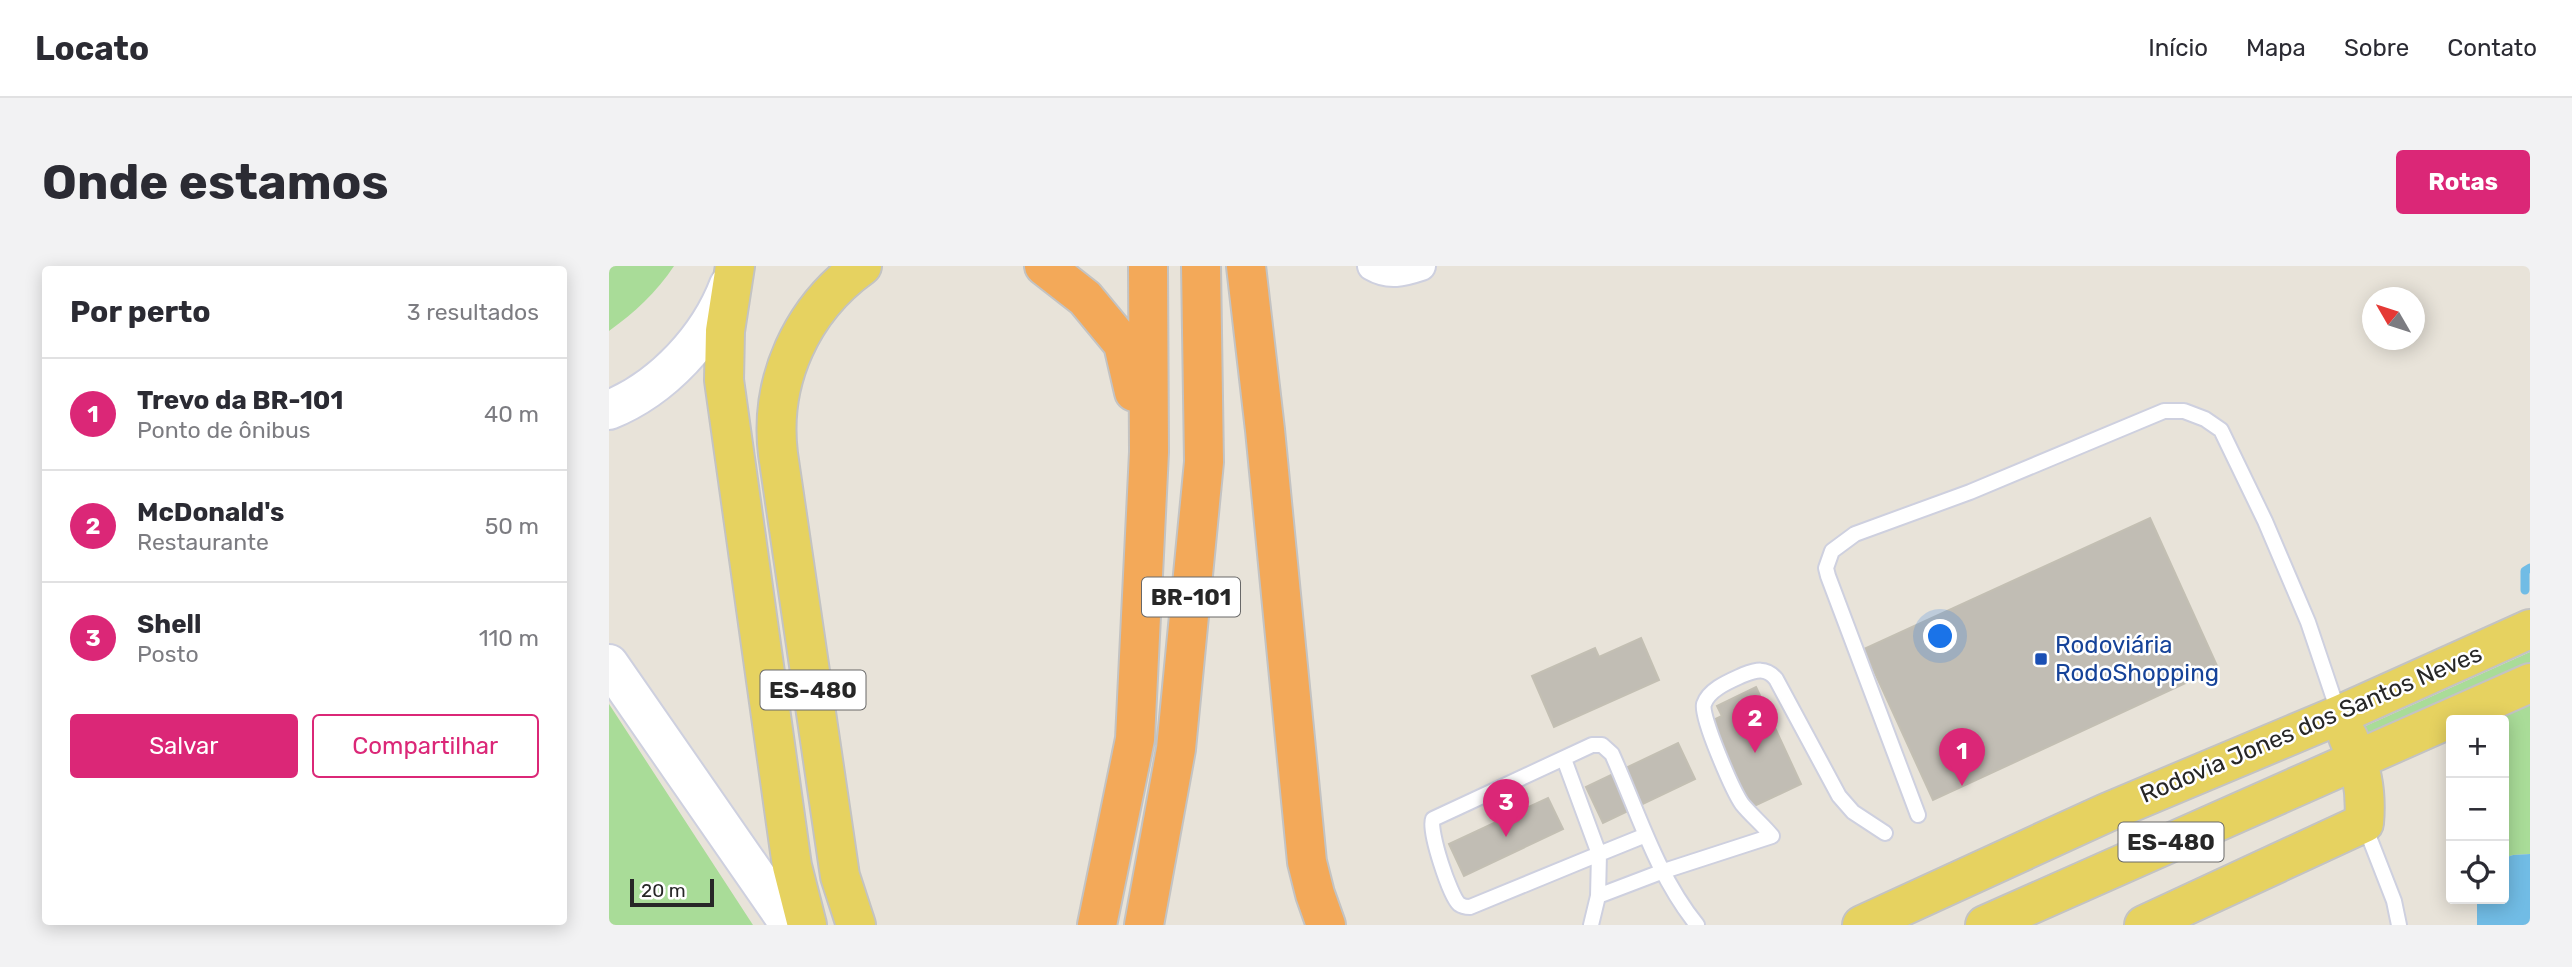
<!DOCTYPE html>
<html lang="pt">
<meta charset="utf-8">
<style>
body{margin:0;font-family:Rubik,sans-serif;background:#f2f2f3;color:#2b2b33}
.controls{position:absolute;right:21px;bottom:21px;display:grid;overflow:hidden;border-radius:7px;box-shadow:0 4px 18px #0003}
.controls button{width:63px;height:63px;display:grid;place-items:center;padding:0;border:0;border-bottom:2px solid #e1e1e2;background:#fff;color:#2b2b33;font:35px sans-serif}
.compass{position:absolute;left:1753px;top:21px;width:63px;height:63px;border-radius:50%;background:#fff;box-shadow:0 4px 18px #0003;rotate:309deg}
.scale{position:absolute;left:21px;bottom:18px;width:84px;box-sizing:border-box;padding-left:7px;border:4px solid #272727;border-top:0;font-size:19px;line-height:24px;white-space:nowrap;color:#272727;-webkit-text-stroke:5px #fff;paint-order:stroke}
.you{position:absolute;left:1332px;top:371px;width:24px;height:24px;margin:-18px;border:5px solid #fff;border-radius:50%;background:#1a73e8;box-shadow:0 0 0 10px #1a73e833}
.badge{display:grid;place-items:center;width:46px;height:46px;border-radius:50%;background:#db2777;color:#fff;font-size:23px;font-weight:700}
.pin{position:absolute;translate:-50% -58px;filter:drop-shadow(0 2px 4px #0008)}
.pin::after{content:'';position:absolute;top:37px;width:24px;height:21px;background:inherit;clip-path:polygon(0 0,100% 0,50% 100%)}
.list{margin:0;padding:0;list-style:none}
h2{display:flex;justify-content:space-between;align-items:center;height:91px;margin:0;padding:0 28px;font-size:30px}
h2 small{font-size:23px;font-weight:400;color:#7c7c81}
.list li{display:grid;grid-template-columns:46px 1fr auto;gap:21px;align-items:center;box-sizing:border-box;height:112px;padding:0 28px;border-top:2px solid #e1e1e2}
.list b{display:block;font-size:26px;white-space:nowrap}
.list p{margin:0;font-size:23px;white-space:nowrap;color:#7c7c81}
.list em{font-size:23px;font-style:normal;color:#7c7c81}
.actions{display:flex;gap:14px;padding:21px 28px}
.actions a{flex:1;padding:16px 0;border:2px solid #db2777;border-radius:7px;text-align:center;font-size:24px;color:#db2777}
.actions .main{background:#db2777;color:#fff}
.icon{flex:none;width:38px;height:38px;fill:none;stroke:currentColor;stroke-width:2;stroke-linecap:round;stroke-linejoin:round}
.map{position:relative;flex:none;width:1921px;height:659px;overflow:hidden;border-radius:7px}
header{display:flex;align-items:center;gap:42px;box-sizing:border-box;height:98px;padding:0 35px;background:#fff;border-bottom:2px solid #e1e1e2}
header strong{font-size:33px}
nav{display:flex;gap:38px;margin-inline-start:auto;font-size:24px}
.intro{display:flex;align-items:center;justify-content:space-between;box-sizing:border-box;height:168px;padding:0 42px}
h1{margin:0;font-size:49px}
.button{padding:18px 32px;border-radius:7px;background:#db2777;color:#fff;font-size:24px;font-weight:700}
main{display:flex;gap:42px;padding:0 42px}
aside{flex:1;background:#fff;border-radius:7px;box-shadow:0 4px 18px #0003}
.map>svg:first-child{display:block}
.green{fill:#a9dc98}
.water{fill:#71bce5}
.lines{fill:none;stroke-linecap:round;stroke-linejoin:round}
.stream{stroke:#71bce5;stroke-width:9}
.building{fill:#c1bdb4;stroke:#c3bfb3;stroke-width:2}
.lane-casing{stroke:#ced0df;stroke-width:18}
.street-casing{stroke:#ced0df;stroke-width:32}
.secondary-casing{stroke:#ced0df;stroke-width:42}
.primary-casing{stroke:#c3c3c3;stroke-width:42}
.highway-casing{stroke:#c3c3c3;stroke-width:42}
.lane{stroke:#fff;stroke-width:14}
.street{stroke:#fff;stroke-width:28}
.secondary{stroke:#fff;stroke-width:38}
.primary{stroke:#e6d260;stroke-width:38}
.highway{stroke:#f3a959;stroke-width:38}
.transit-dot{fill:#1a4fb4;stroke:#fff;stroke-width:2.5}
.labels{text-anchor:middle;stroke-width:5;stroke-linejoin:round;paint-order:stroke}
.shield{fill:#fff;stroke:#686868;stroke-width:2}
.shield-label{font-size:23px;font-weight:bold;fill:#272727}
.transit-label{font-size:24px;fill:#164399;stroke:#fff;text-anchor:start}
.street-label{font-size:24px;fill:#272727;stroke:#fff}
</style>
<header>
<strong>Locato</strong>
<nav><a>Início</a><a>Mapa</a><a>Sobre</a><a>Contato</a></nav>
</header>
<div class="intro"><h1>Onde estamos</h1><a class="button">Rotas</a></div>
<main>
<aside>
<h2>Por perto<small>3 resultados</small></h2>
<ul class="list">
<li><span class="badge">1</span><div><b>Trevo da BR-101</b><p>Ponto de ônibus</p></div><em>40 m</em></li>
<li><span class="badge">2</span><div><b>McDonald's</b><p>Restaurante</p></div><em>50 m</em></li>
<li><span class="badge">3</span><div><b>Shell</b><p>Posto</p></div><em>110 m</em></li>
</ul>
<div class="actions"><a class="main">Salvar</a><a>Compartilhar</a></div>
</aside>
<div class="map">
<svg width="1921" height="659" viewBox="0 0 1921 659">
<rect width="100%" height="100%" fill="#e8e3d9"/>
<path class="green" d="M0,0H65C48,26 25,47 0,65Z
M1921,386V406L1757,481L1750,463Z
M1921,434V588L1904,589L1895,592V454H1876Z
M0,438L144,659H0Z"/>
<path class="water" d="M1921,588V659H1868V633H1895V592L1904,589Z"/>
<g class="lines">
<path class="stream" d="M1916,324V305L1921,302"/>
</g>
<path class="building" d="M1541,252L1609,402L1324,534L1255,383Z
M1032,372L1050,414L945,461L923,410L986,382L990,391Z
M1147,421L1192,518L1141,542L1100,456L1113,450L1108,440Z
M1069,477L1086,513L994,557L977,521Z
M939,532L954,563L855,610L840,578Z"/>
<g class="lines">
<g class="lane-casing">
<path id="lane" d="M955,493L990,588L1037,569
M1309,549L1219,310L1217,302L1223,285L1246,268L1361,226L1555,145H1575L1596,153L1612,164L1656,255L1699,356L1730,448
M1755,558L1785,635L1790,659
M989,630L1052,606L1163,570C1154,559 1142,549 1133,538C1124,525 1091,450 1095,438C1100,423 1121,415 1134,409C1147,404 1157,401 1167,413L1230,530L1244,546L1276,567
M982,659L989,630L990,588L861,641C857,641 854,641 850,638C841,630 819,564 824,553L983,479H993L1003,488C1029,546 1047,608 1088,659"/>
</g>
<g class="street-casing">
<path id="street" d="M763,0C780,10 794,6 812,0"/>
</g>
<g class="secondary-casing">
<path id="secondary" d="M0,144C54,122 100,72 120,19
M0,398L181,659"/>
</g>
<g class="primary-casing">
<path id="primary" d="M126,0L116,65L115,114L183,600L198,659
M247,659L231,610L169,188C160,114 193,43 253,0
M1253,659L1497,547L1730,449L1921,363
M1376,659L1921,417
M1535,659L1755,557C1758,523 1752,501 1739,471"/>
</g>
<g class="highway-casing">
<path id="highway" d="M435,0L476,32L514,78L525,126
M637,0L656,164L698,596L706,628L717,659
M488,659L526,473L540,186L539,0
M535,659L567,483L595,196L592,0"/>
</g>
<use href="#lane" class="lane"/>
<use href="#street" class="street"/>
<use href="#secondary" class="secondary"/>
<use href="#primary" class="primary"/>
<use href="#highway" class="highway"/>
</g>
<rect class="transit-dot" x="1425" y="386" width="14" height="14" rx="3.5"/>
<g class="labels">
<g class="shield">
<rect x="533" y="311.5" width="98" height="39" rx="5"/>
<rect x="151.5" y="404.5" width="105" height="39" rx="5"/>
<rect x="1509.5" y="556.5" width="105" height="39" rx="5"/>
</g>
<g class="shield-label">
<text x="582" y="339">BR-101</text>
<text x="204" y="432">ES-480</text>
<text x="1562" y="584">ES-480</text>
</g>
<g class="transit-label">
<text x="1446" y="387">Rodoviária<tspan x="1446" dy="28">RodoShopping</tspan></text>
</g>
<g class="street-label">
<text transform="translate(1702 458) rotate(-23)" y="8">Rodovia Jones dos Santos Neves</text>
</g>
</g>
</svg>
<div class="controls">
<button>+</button>
<button>−</button>
<button><svg class="icon" aria-label="locate" viewBox="0 0 24 24"><circle cx="12" cy="12" r="6"/><path d="M12 2v4M12 18v4M2 12h4M18 12h4"/></svg></button>
</div>
<svg class="compass" viewBox="-18 -18 36 36"><path d="M0-13l5 13h-10z" fill="#e53935"/><path d="M0 13l5-13h-10z" fill="#7c7c81"/></svg>
<div class="scale">20 m</div>
<div class="you"></div>
<div class="pin badge" style="left:1353px;top:520px">1</div>
<div class="pin badge" style="left:1146px;top:487px">2</div>
<div class="pin badge" style="left:897px;top:571px">3</div>
</div>
</main>
